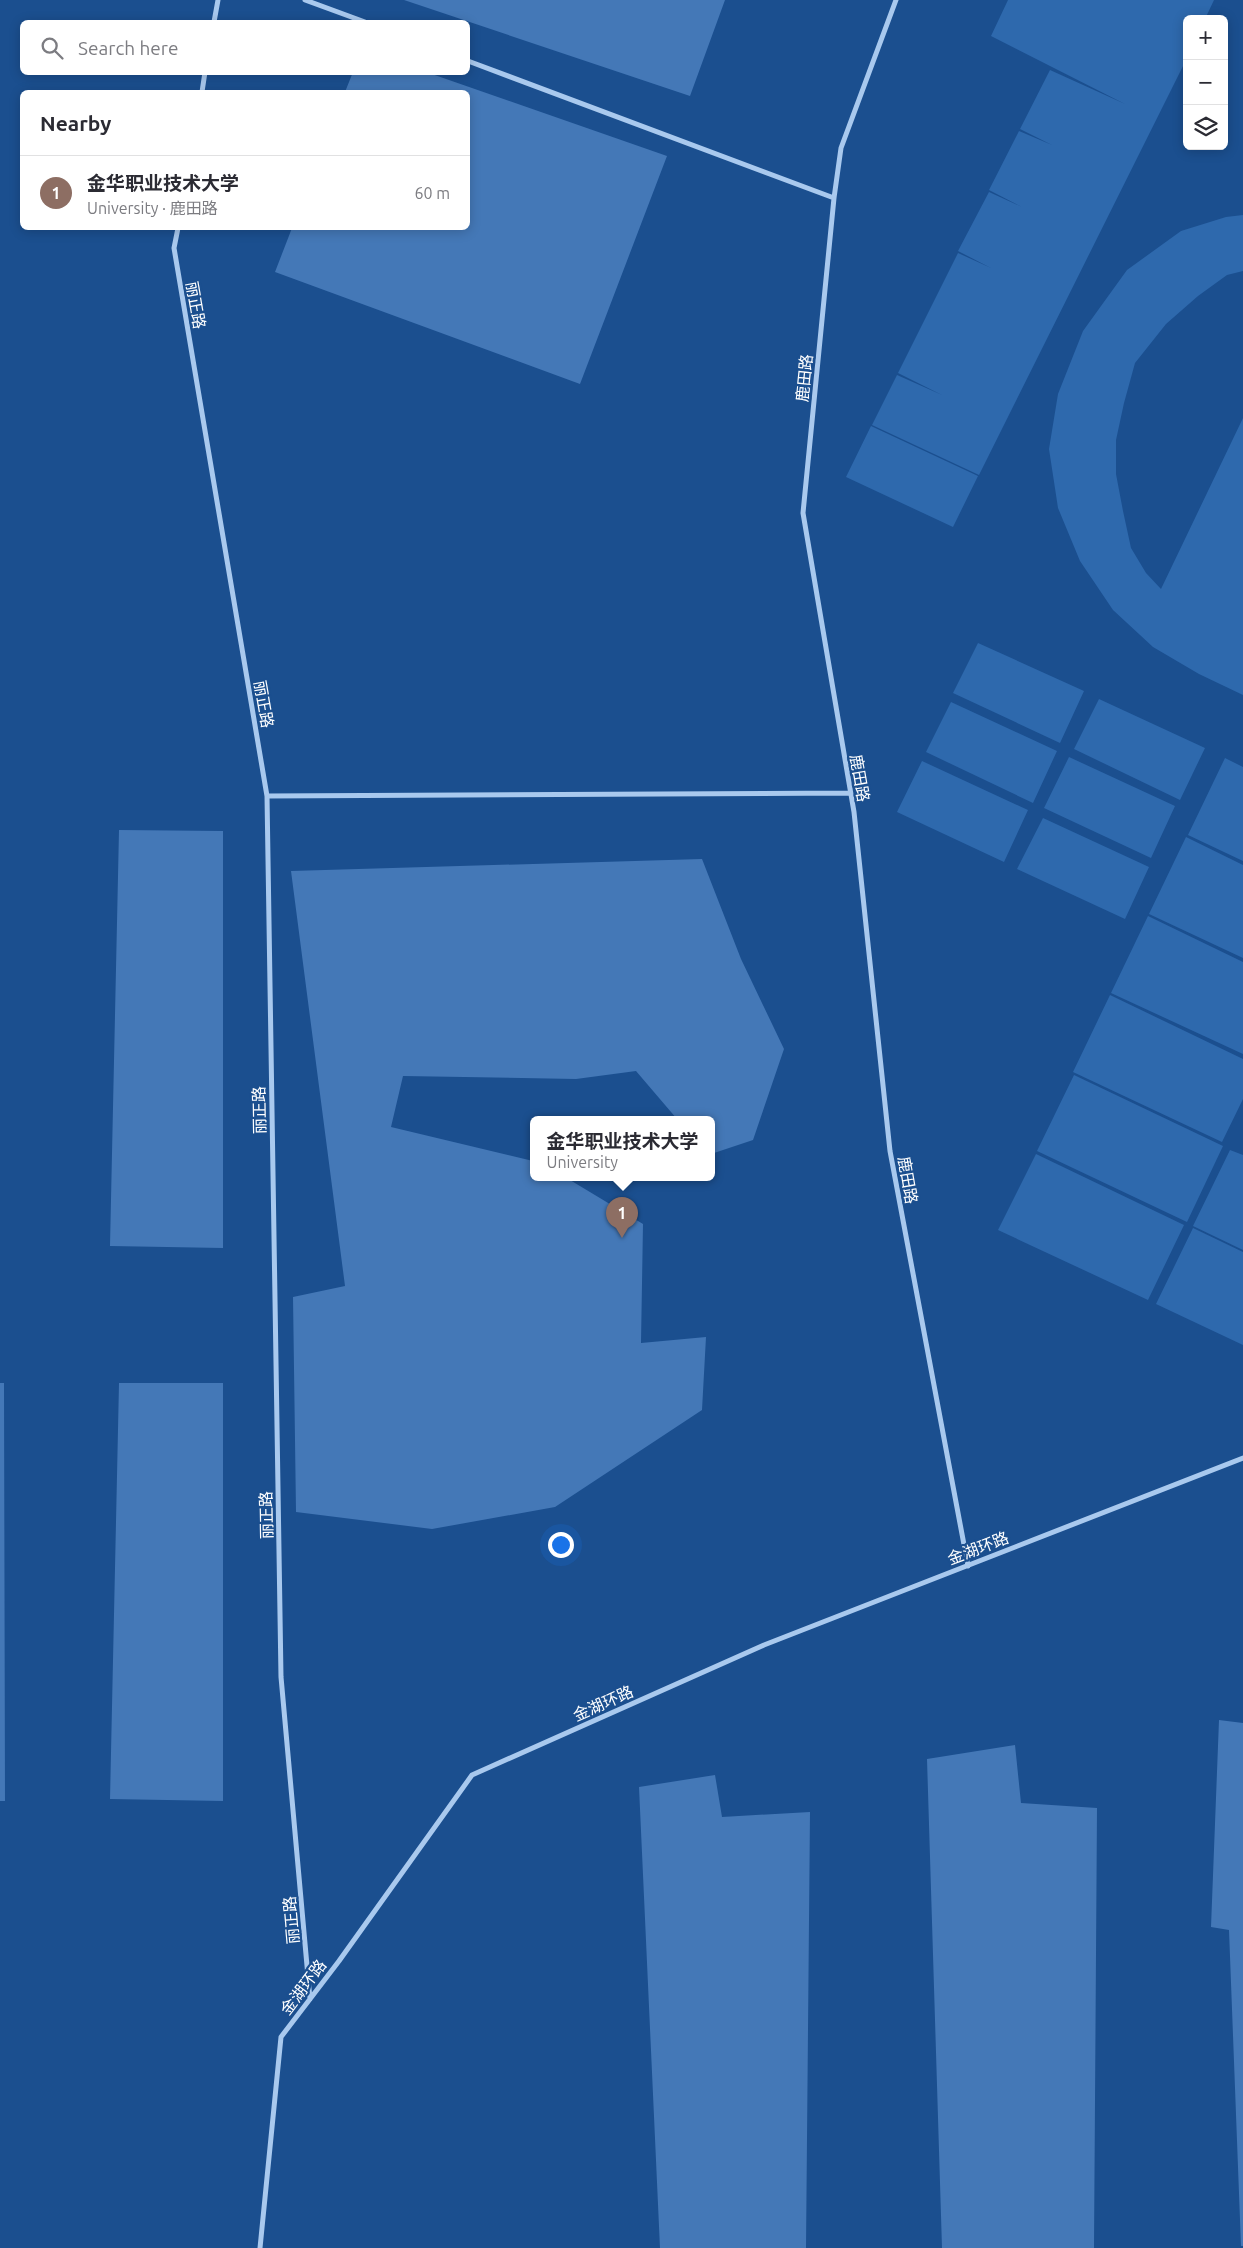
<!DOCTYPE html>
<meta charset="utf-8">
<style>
body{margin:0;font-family:Ubuntu,"Noto Sans SC",sans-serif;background:#f7f7f7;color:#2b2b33}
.controls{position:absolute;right:15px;top:15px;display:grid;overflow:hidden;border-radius:8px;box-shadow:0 2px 12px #0003}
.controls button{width:45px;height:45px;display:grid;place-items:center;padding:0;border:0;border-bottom:1px solid #e1e1e2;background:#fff;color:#2b2b33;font:25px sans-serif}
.you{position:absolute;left:560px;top:1544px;width:18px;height:18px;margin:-12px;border:4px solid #fff;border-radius:50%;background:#1a73e8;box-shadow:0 0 0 8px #1a73e833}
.badge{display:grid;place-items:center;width:32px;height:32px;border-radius:50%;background:#2563eb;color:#fff;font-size:16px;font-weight:700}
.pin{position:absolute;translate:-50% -41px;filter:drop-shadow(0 1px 2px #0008)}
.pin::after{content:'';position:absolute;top:26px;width:18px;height:15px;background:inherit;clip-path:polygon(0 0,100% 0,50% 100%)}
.popup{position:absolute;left:530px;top:1116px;width:185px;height:65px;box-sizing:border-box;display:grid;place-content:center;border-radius:8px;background:#fff;filter:drop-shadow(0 1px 4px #0005);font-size:16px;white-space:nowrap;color:#7c7c81}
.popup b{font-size:19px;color:#2b2b33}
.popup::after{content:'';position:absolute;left:50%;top:100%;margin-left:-10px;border:10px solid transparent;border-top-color:#fff}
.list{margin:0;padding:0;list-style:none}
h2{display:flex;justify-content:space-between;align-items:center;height:65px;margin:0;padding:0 20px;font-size:21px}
h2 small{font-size:16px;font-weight:400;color:#7c7c81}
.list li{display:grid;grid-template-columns:32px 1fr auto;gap:15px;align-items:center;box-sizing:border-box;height:75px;padding:0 20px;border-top:1px solid #e1e1e2}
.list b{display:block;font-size:19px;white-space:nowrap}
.list p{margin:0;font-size:16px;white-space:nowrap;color:#7c7c81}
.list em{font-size:16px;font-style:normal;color:#7c7c81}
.icon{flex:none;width:28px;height:28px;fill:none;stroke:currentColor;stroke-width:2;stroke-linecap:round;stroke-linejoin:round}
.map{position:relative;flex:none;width:1243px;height:2248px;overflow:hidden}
.search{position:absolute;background:#fff;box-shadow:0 2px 12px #0003;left:20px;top:20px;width:450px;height:55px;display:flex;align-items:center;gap:12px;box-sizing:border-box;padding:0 18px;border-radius:8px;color:#7c7c81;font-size:19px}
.panel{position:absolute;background:#fff;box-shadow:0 2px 12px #0003;left:20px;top:90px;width:450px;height:140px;border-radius:8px}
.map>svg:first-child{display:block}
.pitch{fill:#2e69ad}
.building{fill:#4478b7}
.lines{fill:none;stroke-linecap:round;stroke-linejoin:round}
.minor{stroke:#a9c9ee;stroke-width:5}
.labels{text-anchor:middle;stroke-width:4.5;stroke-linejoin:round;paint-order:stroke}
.street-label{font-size:16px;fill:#fff;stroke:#1b4f8f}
</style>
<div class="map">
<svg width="1243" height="2248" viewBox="0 0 1243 2248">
<rect width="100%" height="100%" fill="#1b4f8f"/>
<path class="pitch" d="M1008,0H1214L1205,19H1187V58L979,475L872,425L897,375L942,395L898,373L958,253L991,268L958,251L989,192L1022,207L989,190L1019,131L1052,145L1020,129L1050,70L1125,104L991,36Z
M1243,215V271L1227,275L1198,296L1166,324L1135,363L1124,403L1116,440V474L1123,511L1131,548L1146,573L1161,589L1243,418V695L1199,674L1153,647L1113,610L1080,561L1058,508L1049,449L1058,394L1083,331L1127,270L1181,231L1226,217Z
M871,426L978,476L953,527L846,477Z
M978,643L1084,691L1060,743L953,693Z
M1099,699L1205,748L1180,800L1074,749Z
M951,702L1057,751L1033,803L926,752Z
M1069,757L1175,806L1151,858L1044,808Z
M1225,758L1243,767V861L1188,835Z
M922,761L1028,810L1004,862L897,812Z
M1043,818L1149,867L1125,919L1017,869Z
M1186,837L1243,865V958L1149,914Z
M1148,916L1243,962V1054L1111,993Z
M1110,995L1243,1059V1099L1222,1142L1073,1072Z
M1074,1075L1223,1146L1187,1222L1037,1151Z
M1230,1150L1243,1155V1250L1193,1226Z
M1036,1154L1184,1225L1148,1300L998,1230Z
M1193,1228L1243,1252V1345L1156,1304Z"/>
<path class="building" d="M404,0H725L690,96Z
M353,72H426L667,156L580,384L275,272L292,228H468V92H345Z
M119,830L223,831V1248L110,1246Z
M702,859L741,959L784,1049L753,1140L711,1154V1119H677L636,1071L576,1079L403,1076L391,1127L533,1161V1177H565L643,1224L641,1343L706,1337L702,1410L555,1507L432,1529L296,1512L293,1297L345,1286L291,871Z
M0,1383H4L5,1801H0Z
M119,1383H223V1801L110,1799Z
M1219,1720L1243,1723V2246H1241L1229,1930L1211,1927Z
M1015,1745L1021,1803L1097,1808L1094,2248H942L927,1759Z
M715,1775L722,1817L810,1812L806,2248H660L639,1787Z"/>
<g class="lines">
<path class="minor" d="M305,0L365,22
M896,0L841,148L834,198L803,513L854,812L890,1151L968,1566
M214,22L218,0
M468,61L834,198
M202,92L205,72
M178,228L174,248L267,796L281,1677L310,1999
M267,796L850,793
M260,2248L281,2037L339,1961L472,1775L764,1645L1243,1458"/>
</g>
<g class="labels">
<g class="street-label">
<text transform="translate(196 305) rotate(80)" y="6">丽正路</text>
<text transform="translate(804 378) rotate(-84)" y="6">鹿田路</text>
<text transform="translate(264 704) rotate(80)" y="6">丽正路</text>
<text transform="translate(860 778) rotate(80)" y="6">鹿田路</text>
<text transform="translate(259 1110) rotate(-91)" y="6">丽正路</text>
<text transform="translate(908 1180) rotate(80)" y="6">鹿田路</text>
<text transform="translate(266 1515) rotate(-91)" y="6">丽正路</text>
<text transform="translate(978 1548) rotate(-21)" y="6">金湖环路</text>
<text transform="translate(603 1703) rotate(-24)" y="6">金湖环路</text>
<text transform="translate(291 1920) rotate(-95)" y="6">丽正路</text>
<text transform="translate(303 1987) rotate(-53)" y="6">金湖环路</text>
</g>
</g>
</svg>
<div class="controls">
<button>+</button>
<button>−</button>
<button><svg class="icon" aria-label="layers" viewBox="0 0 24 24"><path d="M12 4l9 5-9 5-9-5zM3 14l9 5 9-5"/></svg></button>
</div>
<div class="you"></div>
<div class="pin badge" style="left:622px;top:1238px;background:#8d6e63">1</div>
<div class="popup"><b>金华职业技术大学</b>University</div>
<div class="search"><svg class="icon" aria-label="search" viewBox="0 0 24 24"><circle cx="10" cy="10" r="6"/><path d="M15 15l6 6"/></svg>Search here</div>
<section class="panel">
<h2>Nearby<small></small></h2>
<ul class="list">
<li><span class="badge" style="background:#8d6e63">1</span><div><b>金华职业技术大学</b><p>University · 鹿田路</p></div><em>60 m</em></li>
</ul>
</section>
</div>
